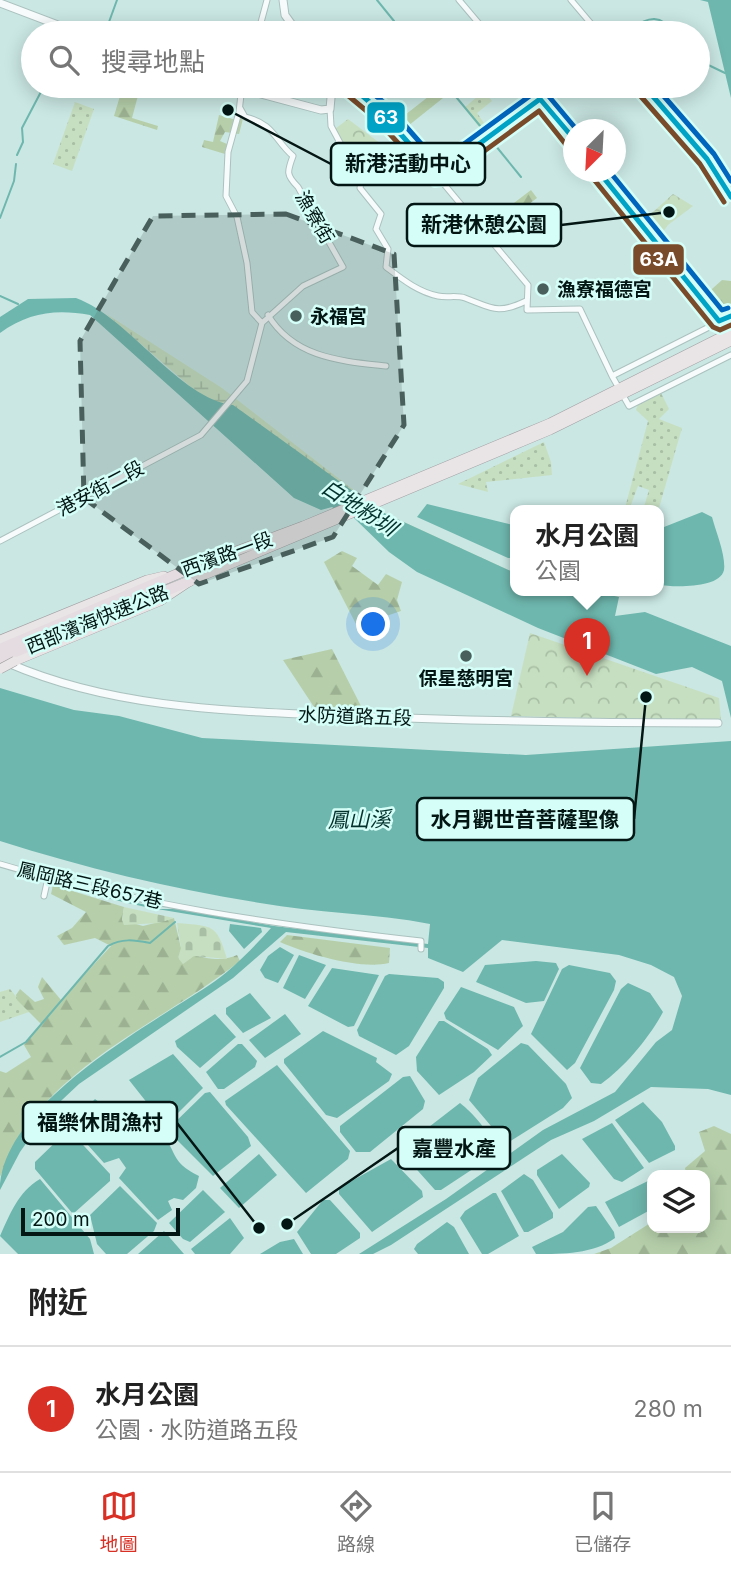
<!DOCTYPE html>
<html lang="zh-TW">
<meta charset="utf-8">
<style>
body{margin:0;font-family:Inter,"Noto Sans TC",sans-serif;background:#f6f6f6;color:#222}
.controls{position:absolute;right:21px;bottom:21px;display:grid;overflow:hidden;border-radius:14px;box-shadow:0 4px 18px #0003}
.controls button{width:63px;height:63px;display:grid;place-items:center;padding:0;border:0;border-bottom:2px solid #e0e0e0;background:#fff;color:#222;font:35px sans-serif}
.compass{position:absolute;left:563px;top:119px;width:63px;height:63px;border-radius:50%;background:#fff;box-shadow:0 4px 18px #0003;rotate:204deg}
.scale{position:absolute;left:21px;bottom:18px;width:159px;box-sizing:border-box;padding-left:7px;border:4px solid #031614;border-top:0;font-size:19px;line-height:24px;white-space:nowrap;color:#031614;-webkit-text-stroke:5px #d4fef7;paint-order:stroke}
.you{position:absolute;left:374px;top:625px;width:24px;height:24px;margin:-18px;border:5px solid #fff;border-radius:50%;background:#1a73e8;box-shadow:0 0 0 10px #1a73e833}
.badge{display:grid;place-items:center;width:46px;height:46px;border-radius:50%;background:#d93025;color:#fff;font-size:23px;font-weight:700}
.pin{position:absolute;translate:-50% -58px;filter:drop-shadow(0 2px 4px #0008)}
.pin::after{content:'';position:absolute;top:37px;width:24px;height:21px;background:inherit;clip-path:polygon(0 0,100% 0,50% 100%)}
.popup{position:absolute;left:510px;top:505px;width:154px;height:91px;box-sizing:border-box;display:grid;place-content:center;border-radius:14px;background:#fff;filter:drop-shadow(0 2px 5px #0005);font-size:23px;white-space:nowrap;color:#767676}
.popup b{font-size:26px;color:#222}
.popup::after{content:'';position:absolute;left:50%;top:100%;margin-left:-14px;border:14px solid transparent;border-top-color:#fff}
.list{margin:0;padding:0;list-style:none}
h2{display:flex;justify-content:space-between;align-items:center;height:91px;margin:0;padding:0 28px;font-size:30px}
h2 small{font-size:23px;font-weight:400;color:#767676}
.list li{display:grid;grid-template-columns:46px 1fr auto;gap:21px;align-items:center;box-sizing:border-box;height:126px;padding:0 28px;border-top:2px solid #e0e0e0}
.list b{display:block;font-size:26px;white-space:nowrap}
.list p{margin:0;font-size:23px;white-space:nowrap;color:#767676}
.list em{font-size:23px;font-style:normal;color:#767676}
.icon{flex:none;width:38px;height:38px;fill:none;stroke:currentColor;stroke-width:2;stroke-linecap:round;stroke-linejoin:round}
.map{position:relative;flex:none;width:731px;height:1254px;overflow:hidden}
.search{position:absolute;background:#fff;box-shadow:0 4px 18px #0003;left:21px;right:21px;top:21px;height:77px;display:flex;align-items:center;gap:18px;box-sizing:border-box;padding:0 24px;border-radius:38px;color:#767676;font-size:26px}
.sheet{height:217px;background:#fff}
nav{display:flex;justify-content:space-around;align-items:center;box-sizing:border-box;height:98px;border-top:2px solid #e0e0e0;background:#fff;font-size:19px;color:#767676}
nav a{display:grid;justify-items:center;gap:4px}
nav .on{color:#d93025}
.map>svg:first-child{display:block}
.grass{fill:url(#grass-dots)}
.forest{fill:url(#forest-firs)}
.wetland{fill:url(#wetland-marsh)}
.cemetery{fill:url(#cemetery-stones)}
.park{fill:url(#park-crowns)}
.water{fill:#6eb7ae}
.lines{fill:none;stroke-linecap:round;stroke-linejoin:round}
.stream{stroke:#6eb7ae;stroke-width:2}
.minor-casing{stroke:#abc2bf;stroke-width:7}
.tertiary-casing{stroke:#abc2bf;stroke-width:9}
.primary-casing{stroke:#a09ea0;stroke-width:10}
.trunk-casing{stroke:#a09ea0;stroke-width:11}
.minor{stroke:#f7fbfb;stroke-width:5}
.tertiary{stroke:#f7fbfb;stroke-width:7}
.primary{stroke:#e9e4e6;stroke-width:9}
.trunk{stroke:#e4dce0;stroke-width:10}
.primary-bridge-casing{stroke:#a09ea0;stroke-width:10;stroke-linecap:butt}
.primary-bridge{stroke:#e9e4e6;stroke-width:9}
.bus-1-casing{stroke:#d4fef7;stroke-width:10}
.bus-2-casing{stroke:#d4fef7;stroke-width:10}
.bus-3-casing{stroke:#d4fef7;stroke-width:10}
.bus-1{stroke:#00a2c5;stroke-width:5}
.bus-2{stroke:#7a4b2a;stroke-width:5}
.bus-3{stroke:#0065bd;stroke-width:5}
.marked{fill:#495f5c;fill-opacity:0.2;stroke:#495f5c;stroke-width:5;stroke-dasharray:14 9;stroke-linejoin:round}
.poi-dot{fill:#495f5c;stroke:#d4fef7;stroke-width:2.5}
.labels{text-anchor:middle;stroke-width:5;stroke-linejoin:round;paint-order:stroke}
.street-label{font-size:19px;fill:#031614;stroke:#d4fef7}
.poi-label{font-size:19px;font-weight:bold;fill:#031614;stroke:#d4fef7;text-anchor:start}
.water-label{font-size:21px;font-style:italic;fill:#03312c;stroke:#d4fef7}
.leader{fill:none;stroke:#031614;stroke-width:2.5}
.callout-dot{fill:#031614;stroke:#d4fef7;stroke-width:2.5}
.callout{fill:#d4fef7;stroke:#031614;stroke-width:2.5}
.callout-label{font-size:21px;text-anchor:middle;font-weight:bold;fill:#031614}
.line-badge{stroke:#d4fef7;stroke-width:2.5}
.badge-label{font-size:19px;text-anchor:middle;font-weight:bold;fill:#fff}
</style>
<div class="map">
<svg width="731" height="1254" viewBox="0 0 731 1254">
<defs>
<pattern id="grass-dots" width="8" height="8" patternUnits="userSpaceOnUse" patternTransform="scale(1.75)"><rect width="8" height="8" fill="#c7dfc1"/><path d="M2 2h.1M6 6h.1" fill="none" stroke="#a9bfa5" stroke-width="1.8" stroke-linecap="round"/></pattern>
<pattern id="forest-firs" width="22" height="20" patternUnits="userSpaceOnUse" patternTransform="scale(1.75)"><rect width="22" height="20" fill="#b6cfaa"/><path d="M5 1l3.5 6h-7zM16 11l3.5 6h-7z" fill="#9bb191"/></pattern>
<pattern id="wetland-marsh" width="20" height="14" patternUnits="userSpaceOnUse" patternTransform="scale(1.75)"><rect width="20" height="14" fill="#c7dfc1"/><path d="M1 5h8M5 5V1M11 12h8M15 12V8" fill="none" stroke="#a9bfa5"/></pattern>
<pattern id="cemetery-stones" width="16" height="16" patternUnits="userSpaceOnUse" patternTransform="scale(1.75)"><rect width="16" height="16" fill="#c7dfc1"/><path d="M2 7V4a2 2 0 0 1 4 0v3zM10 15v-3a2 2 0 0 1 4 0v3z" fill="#a9bfa5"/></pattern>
<pattern id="park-crowns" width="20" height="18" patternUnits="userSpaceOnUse" patternTransform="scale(1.75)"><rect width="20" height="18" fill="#c7dfc1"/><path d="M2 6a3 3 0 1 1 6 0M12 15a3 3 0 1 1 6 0" fill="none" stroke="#a9bfa5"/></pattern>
</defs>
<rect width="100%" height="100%" fill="#cae7e3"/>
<path class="grass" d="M484,91L492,101L477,113L484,123L479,127L464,108Z
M75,102L94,109L72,171L53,164Z
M661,393L669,409L659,419L682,428L659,508L643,510L649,490L638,486L629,510L625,508L648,421L636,410L638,404Z
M544,442L551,462L552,475L486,482L488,492L458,484Z
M10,989L29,1012L0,1022V992Z"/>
<path class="forest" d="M123,86L140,88L132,118L158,126L157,130L114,116Z
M442,86H449L453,90L403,130L396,122Z
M240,108L245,111L239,134L225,132L220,141L227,144L225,154L202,147L204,140L213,142L219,115L236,120Z
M531,190L537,198L491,233L485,225Z
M722,280L731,281V311L721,316L703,297Z
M342,551L357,558L352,566L378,585L386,574L402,582L397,600L401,611L357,626L324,562Z
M332,649L363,710L314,707L283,660Z
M53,885L124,907L122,920L143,926L174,918L181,948C197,958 220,963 237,955L240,961C173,1014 89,1049 34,1116C19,1133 10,1156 0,1177V1071L6,1073L31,1057L24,1045L41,1024L17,1000L16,995L20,989L35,1002L44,999L38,987L42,977L61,1000L111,946L95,938L64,945L57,936L72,928L86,912L51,894Z
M287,935L390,948L389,963C361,970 307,954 280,942Z
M714,1126L731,1134V1254H594L611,1248L652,1222V1228H705V1175H686L685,1168L705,1151L699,1132Z"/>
<path class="wetland" d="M105,313L222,388L382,512L515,573V590H585L619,597L564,615L310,490Z"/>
<path class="cemetery" d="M124,907L174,918L159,923L124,925L122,920Z
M177,923C213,926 217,924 227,959L194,956L183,964L178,958L181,948Z"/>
<path class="park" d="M348,119L381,144L357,166L335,129Z
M673,194L693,206L668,225L657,240L643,221Z
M530,633L719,698L721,721L511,716Z"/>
<path class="water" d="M700,0H731V98L708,2Z
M76,298C130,318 179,399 233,405L382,512L515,573V590H585L619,597L615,616L645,612L731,646V718L722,681L692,667L656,674L538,628L417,572L389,552L353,517H346L332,507L321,510L294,498L90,315C56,309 29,312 0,333V317L28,299Z
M427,504L513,525L515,558H508L417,517Z
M702,512L712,517C716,532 726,556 724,570C720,589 673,587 659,585V529Z
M0,688L74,710L119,716L202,738L526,755L731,741V1095L708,1089L651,1087L594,1121L551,1140L391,1245L373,1254H359L446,1199L543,1130L615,1092L656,1042L672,1030L682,996L674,977L651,965L619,955L502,940L463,972L428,958V948L286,932L233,978L79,1084L46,1115L20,1152L0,1190C0,1106 146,1027 208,986C232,970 252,949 271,928L157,909H182L274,926L428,944L430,924C374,913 316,913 260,903C172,889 85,868 0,841Z
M230,924L261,928L262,932L244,949L229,931Z
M280,947L294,955L278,983L265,978L260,970L268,956Z
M299,955L326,965L305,999L283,988Z
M536,961L556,963L559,969L544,1001L526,1003L476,982L485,965Z
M569,965L610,973L616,981L614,990L575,1063L567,1070L531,1034L562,969Z
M332,968L379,975L354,1026L348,1027L308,1006Z
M389,974L438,978L444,982V988L409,1046L396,1055L359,1036L357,1030L385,976Z
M628,983L650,993L663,1012C649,1038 625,1067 601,1084L591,1083L580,1068L621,989Z
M461,987L514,1007L523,1026L498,1050L446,1019L444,1013Z
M250,993L271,1018L243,1033L226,1014V1008Z
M215,1014L236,1037L200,1068L177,1047L175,1041Z
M285,1014L301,1034L265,1058L249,1040Z
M439,1021H444L488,1049L492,1055L474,1072L439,1095L417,1071L416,1057Z
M323,1031L377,1058L376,1062L392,1074L389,1081L337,1118L326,1115L284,1063V1059Z
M521,1043L528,1045L566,1084L572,1098L563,1108L509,1142L502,1139L469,1100L478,1078Z
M238,1044H242L257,1061L255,1067L224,1089H218L206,1072Z
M173,1054L203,1088L168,1123H163L129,1080Z
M277,1065L350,1151L348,1159L306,1193L226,1105L225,1101Z
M410,1076L425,1101L423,1109L370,1152H356L340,1132V1126L403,1077Z
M210,1092L248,1137L251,1146L213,1176L167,1130L205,1093Z
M95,1099L116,1116L132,1102L155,1128L146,1138L148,1142L159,1132C179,1151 168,1161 199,1176L196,1188L183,1200L174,1198L168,1201L172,1210L158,1220L119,1178L126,1168L119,1158L104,1163L70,1125Z
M643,1102L662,1122L675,1146V1150L649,1163L615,1120Z
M460,1103C474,1114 498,1139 491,1157L441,1190H435L402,1153L403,1147Z
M612,1123L644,1168L622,1182L614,1179L582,1139Z
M65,1133H72L110,1174V1181L73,1214L35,1169V1162Z
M259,1154L277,1175L239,1208L220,1188Z
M562,1154L590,1183L589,1187L559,1209L537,1175V1170Z
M391,1159L422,1191L423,1197L372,1232L339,1194V1188Z
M524,1174L533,1180L553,1213V1218L528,1232H524L501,1191Z
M40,1179L90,1239L94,1254H18L0,1236C10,1214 18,1192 40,1179Z
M652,1179V1209L619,1227L605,1202Z
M120,1186L157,1223L154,1231L127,1254H106L97,1244L90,1215Z
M203,1190L225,1212L190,1242L183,1239L169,1223Z
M493,1193H496L519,1236L488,1254H482L460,1218L465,1211Z
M323,1200H330L360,1233V1238L336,1254H311L297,1232Z
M596,1206L614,1232L615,1238C594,1254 562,1254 536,1254L532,1247L563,1232L588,1207Z
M230,1218L244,1238L230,1254H195L191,1249Z
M447,1222L454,1227L469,1254H418L414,1249L417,1244Z
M164,1231L184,1254H138Z
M294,1239L303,1254H260L280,1242Z"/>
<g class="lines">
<path class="stream" d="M377,0L394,21
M399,28L404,33
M632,29C648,16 662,14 673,33
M81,30L89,33
M105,33L117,0
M698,60L725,73
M447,86L486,133
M491,140L521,177
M17,155L23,142L22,128L44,86
M0,218L14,181L16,164
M0,296L18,304
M49,884L159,909
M0,1057L26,1042L108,946C122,938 134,940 150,943L175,922"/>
<g class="minor-casing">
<path id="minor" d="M459,0L487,33
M571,0L599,33
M253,33L260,26L267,0
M351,86L413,147L528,285L527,310L580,309L612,376
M529,86L574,140
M644,86L707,159L731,197
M240,108L245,117C275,124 274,140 293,156C287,172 286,175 298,187L343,267L303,286L262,323
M330,109L331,126L361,182L360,188L381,214L376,229L388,249L386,267C402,279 418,292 438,296C447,298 457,295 465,298C492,308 497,315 526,301
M599,172L719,321
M268,315C294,358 341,361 386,366
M731,316L612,376L629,406L731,355
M0,541L201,435L247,381L262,323L252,312L247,263L237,217L226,196L228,152L239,112L242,86
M0,864C137,905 279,925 421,941V949
M44,896L48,878"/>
</g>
<g class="tertiary-casing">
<path id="tertiary" d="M283,0L285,15L298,33
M0,3L79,33
M231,86L321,110L330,109L332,86
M8,663C116,710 235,711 352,716C474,721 596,723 718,723"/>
</g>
<g class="primary-casing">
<path id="primary" d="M178,573L303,526L550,423L731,332
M0,640L147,580L164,576
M15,661L160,601L190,581L550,430L731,341"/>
</g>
<g class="trunk-casing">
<path id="trunk" d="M0,649L182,572
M0,658L190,581"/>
</g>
<use href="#minor" class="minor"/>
<use href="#tertiary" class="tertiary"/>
<use href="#primary" class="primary"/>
<use href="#trunk" class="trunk"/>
<g class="primary-bridge-casing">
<path id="primary-bridge" d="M0,669L15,661"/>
</g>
<use href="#primary-bridge" class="primary-bridge"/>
<g class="bus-1-casing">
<path id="bus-1" d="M351,86L381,112L437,175L540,99L574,139
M644,86L707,159L731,197
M599,172L719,321L731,316"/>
</g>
<g class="bus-2-casing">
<path id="bus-2" d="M637,92L700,164L724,202
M345,93L375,118L435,183L442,182L539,111L567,146
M592,177L713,327L720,330L731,325"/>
</g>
<g class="bus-3-casing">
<path id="bus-3" d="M364,86L388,106L438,163L538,90L546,93L577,130
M655,86L714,154L731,181
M610,172L722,310L728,308"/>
</g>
<use href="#bus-1" class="bus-1"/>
<use href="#bus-2" class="bus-2"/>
<use href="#bus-3" class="bus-3"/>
</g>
<path class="marked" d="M286,214L394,254L404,425L333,537L199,584L84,498L80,341L153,216Z"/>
<g class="poi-dot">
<circle cx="543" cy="289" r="7"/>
<circle cx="296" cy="316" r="7"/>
<circle cx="466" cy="656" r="7"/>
</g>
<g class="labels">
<g class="street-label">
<text transform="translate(315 217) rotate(60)" y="7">漁寮街</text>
<text transform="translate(100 488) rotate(-28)" y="7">港安街二段</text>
<text transform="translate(227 554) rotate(-20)" y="7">西濱路一段</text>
<text transform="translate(97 619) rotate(-22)" y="7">西部濱海快速公路</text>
<text transform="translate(355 716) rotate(2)" y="7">水防道路五段</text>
<text transform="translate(90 885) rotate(13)" y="7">鳳岡路三段657巷</text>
</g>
<g class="poi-label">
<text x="557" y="296">漁寮福德宮</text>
<text x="310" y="323">永福宮</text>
<text x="466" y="685" text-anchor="middle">保星慈明宮</text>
</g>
<g class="water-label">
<text transform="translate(359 508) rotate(33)" y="7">白地粉圳</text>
<text transform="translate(359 820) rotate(-1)" y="7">鳳山溪</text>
</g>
</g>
<path class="leader" d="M228 110L331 164M669 212L561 225M646 697L634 819M259 1228L177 1123M287 1224L398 1148"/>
<g class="callout-dot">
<circle cx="228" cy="110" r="7"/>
<circle cx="669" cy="212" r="7"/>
<circle cx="646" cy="697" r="7"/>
<circle cx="259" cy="1228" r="7"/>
<circle cx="287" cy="1224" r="7"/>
</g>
<g class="callout">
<rect x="331" y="143" width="154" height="42" rx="7"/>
<rect x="407" y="204" width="154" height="42" rx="7"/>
<rect x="417" y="798" width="217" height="42" rx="7"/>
<rect x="23" y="1102" width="154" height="42" rx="7"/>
<rect x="398" y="1127" width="112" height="42" rx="7"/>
</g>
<g class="callout-label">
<text x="408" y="171">新港活動中心</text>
<text x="484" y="232">新港休憩公園</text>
<text x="525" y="827">水月觀世音菩薩聖像</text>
<text x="100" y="1130">福樂休閒漁村</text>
<text x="454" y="1156">嘉豐水產</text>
</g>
<g class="line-badge">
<rect x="366" y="101" width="40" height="33" rx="7" fill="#00a2c5"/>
<rect x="632" y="243" width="53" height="33" rx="7" fill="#7a4b2a"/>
</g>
<g class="badge-label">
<text x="386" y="124">63</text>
<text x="659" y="266">63A</text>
</g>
</svg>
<div class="controls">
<button><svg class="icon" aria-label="layers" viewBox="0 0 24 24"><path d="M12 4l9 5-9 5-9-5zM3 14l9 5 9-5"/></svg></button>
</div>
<svg class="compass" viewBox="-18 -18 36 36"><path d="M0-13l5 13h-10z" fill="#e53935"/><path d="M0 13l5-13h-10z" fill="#767676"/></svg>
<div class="scale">200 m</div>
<div class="you"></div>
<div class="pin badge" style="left:587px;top:676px">1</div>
<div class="popup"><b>水月公園</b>公園</div>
<div class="search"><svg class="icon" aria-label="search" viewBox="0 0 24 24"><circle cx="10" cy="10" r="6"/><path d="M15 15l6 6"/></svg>搜尋地點</div>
</div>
<section class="sheet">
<h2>附近<small></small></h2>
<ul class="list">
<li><span class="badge">1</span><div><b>水月公園</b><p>公園 · 水防道路五段</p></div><em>280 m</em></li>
</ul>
</section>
<nav>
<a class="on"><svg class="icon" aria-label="map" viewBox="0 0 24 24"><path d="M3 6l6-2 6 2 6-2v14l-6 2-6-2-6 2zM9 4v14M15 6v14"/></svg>地圖</a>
<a><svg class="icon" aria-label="directions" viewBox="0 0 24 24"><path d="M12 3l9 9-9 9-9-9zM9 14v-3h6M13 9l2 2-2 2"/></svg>路線</a>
<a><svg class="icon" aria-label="saved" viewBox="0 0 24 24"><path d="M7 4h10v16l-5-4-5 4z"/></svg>已儲存</a>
</nav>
